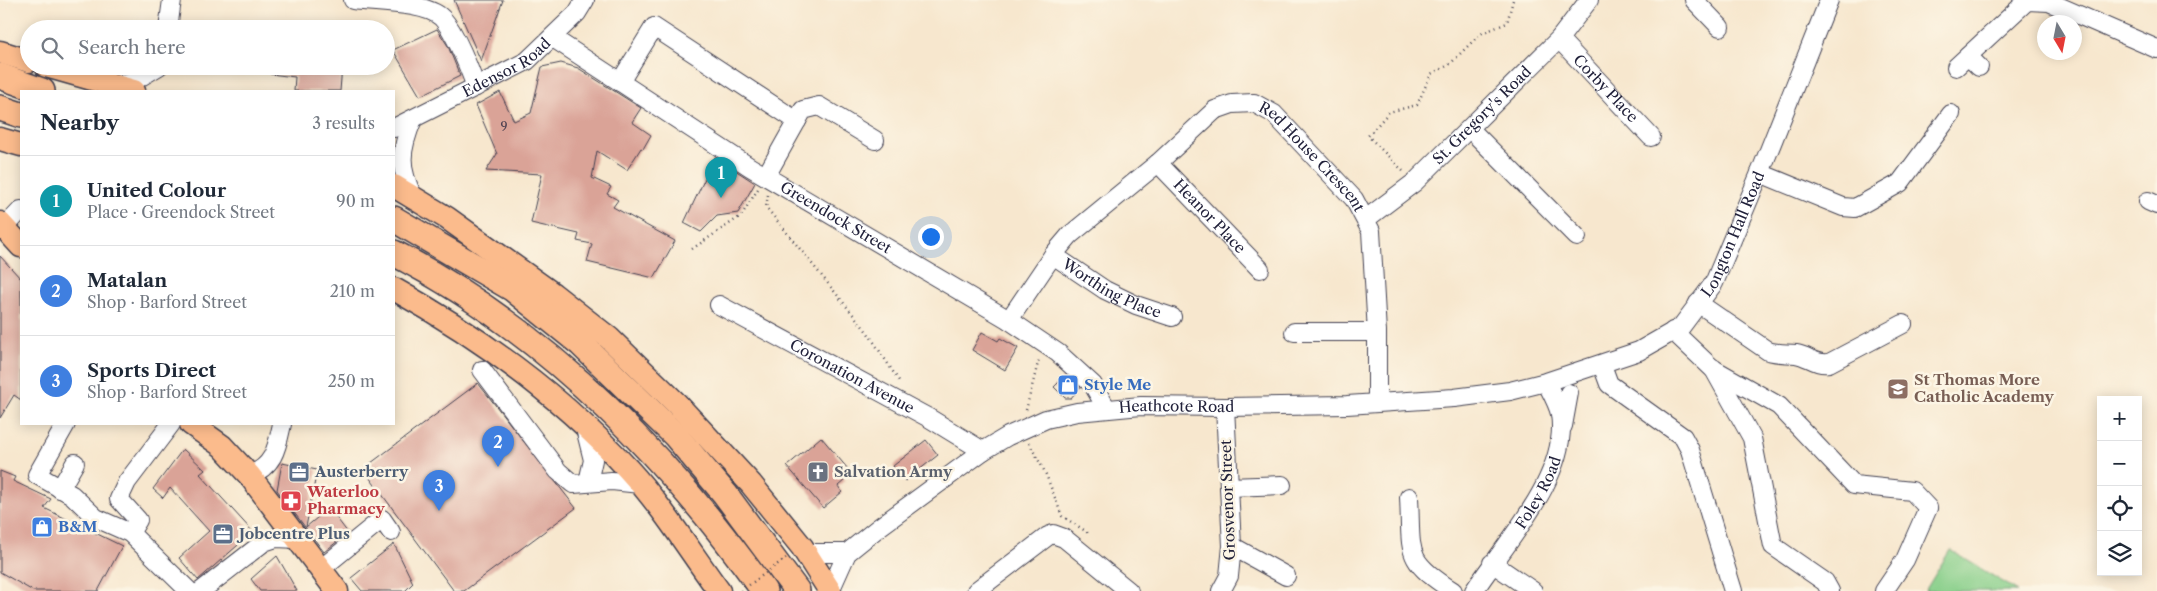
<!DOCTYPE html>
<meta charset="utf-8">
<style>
body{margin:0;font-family:"Libre Caslon Text",serif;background:#f2f2f3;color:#1f2937}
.controls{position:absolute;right:15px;bottom:15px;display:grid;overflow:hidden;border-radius:0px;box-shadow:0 2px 12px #0003}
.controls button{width:45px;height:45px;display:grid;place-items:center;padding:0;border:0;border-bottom:1px solid #e0e1e3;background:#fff;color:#1f2937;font:25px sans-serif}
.compass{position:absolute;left:2037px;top:15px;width:45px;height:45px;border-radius:50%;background:#fff;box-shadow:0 2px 12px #0003;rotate:170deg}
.you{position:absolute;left:930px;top:236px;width:18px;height:18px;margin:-12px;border:4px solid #fff;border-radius:50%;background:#1a73e8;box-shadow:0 0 0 8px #1a73e833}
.badge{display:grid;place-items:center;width:32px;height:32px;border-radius:50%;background:#1a73e8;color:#fff;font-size:16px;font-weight:700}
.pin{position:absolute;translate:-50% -41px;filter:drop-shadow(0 1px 2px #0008)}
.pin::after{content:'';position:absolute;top:26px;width:18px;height:15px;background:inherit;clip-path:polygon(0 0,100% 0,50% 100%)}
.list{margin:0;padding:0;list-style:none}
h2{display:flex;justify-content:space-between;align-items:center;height:65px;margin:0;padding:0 20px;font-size:21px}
h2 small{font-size:16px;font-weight:400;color:#747a83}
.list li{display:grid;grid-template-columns:32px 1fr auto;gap:15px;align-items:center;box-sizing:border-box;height:90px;padding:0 20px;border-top:1px solid #e0e1e3}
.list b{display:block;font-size:19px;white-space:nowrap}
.list p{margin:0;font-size:16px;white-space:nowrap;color:#747a83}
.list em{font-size:16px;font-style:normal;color:#747a83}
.icon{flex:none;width:28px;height:28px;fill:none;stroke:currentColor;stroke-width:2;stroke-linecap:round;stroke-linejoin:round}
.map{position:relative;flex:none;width:2157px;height:591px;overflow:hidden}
.search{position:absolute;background:#fff;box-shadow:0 2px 12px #0003;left:20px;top:20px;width:375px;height:55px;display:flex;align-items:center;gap:12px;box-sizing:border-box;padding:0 18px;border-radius:28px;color:#747a83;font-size:19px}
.panel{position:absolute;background:#fff;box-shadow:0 2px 12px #0003;left:20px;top:90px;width:375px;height:335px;border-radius:0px}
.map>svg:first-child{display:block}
.green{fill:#88cf8a;stroke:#557862}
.building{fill:#daa397}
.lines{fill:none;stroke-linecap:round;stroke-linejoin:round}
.minor-casing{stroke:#424051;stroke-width:20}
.major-casing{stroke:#424051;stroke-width:25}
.highway-casing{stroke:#424051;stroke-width:28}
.path{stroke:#424051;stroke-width:2.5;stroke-dasharray:1 4;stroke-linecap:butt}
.minor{stroke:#fff;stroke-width:18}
.major{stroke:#fbbb8c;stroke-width:22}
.highway{stroke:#fbbb8c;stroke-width:25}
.path-bridge{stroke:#424051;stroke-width:2.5;stroke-dasharray:1 4;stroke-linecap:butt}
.labels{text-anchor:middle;stroke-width:5;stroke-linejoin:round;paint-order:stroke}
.number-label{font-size:12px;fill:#504252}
.street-label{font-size:15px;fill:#22223b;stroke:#fcf5e5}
.education-label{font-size:15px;font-weight:bold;fill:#785e54;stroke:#fcf5e5;text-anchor:start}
.shop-label{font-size:15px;font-weight:bold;fill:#366cbe;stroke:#fcf5e5;text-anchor:start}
.service-label{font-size:15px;font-weight:bold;fill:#4e5e75;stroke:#fcf5e5;text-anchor:start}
.worship-label{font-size:15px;font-weight:bold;fill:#5b616d;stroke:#fcf5e5;text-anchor:start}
.health-label{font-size:15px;font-weight:bold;fill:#be3a42;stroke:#fcf5e5;text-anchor:start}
</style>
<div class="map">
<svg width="2157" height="591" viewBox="0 0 2157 591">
<rect width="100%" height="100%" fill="#fcf5e5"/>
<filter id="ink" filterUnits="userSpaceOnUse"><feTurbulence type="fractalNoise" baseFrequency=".02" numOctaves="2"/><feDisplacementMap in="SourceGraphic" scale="10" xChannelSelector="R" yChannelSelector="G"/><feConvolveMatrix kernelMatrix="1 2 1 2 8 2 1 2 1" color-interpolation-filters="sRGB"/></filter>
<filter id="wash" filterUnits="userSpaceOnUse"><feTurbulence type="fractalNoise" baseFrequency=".0096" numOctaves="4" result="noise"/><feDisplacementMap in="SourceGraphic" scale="20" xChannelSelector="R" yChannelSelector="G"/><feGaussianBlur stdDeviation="1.12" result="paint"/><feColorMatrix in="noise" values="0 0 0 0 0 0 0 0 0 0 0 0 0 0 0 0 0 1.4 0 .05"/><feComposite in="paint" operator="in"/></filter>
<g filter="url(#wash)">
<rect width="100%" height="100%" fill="#f7e7ce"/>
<path class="green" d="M1950,550L2018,591H1925Z"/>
<g id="blocks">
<path class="building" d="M454,0H503L481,61Z
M437,29L448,46L460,76L420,96L393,50Z
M561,63L578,68L641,108L632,122L651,135L643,149L641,148L627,170L597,151L592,178L611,187L607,194L618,200L613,207L675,241L654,278L587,262L592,244L577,241L579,234L531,223L542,174L486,171L497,154L476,105L500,92L514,121L531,113L542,67Z
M270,66H342L340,91H294L295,77L270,74Z
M715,157L755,183L738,213L717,216L701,232L684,223Z
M0,256L21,279V400L14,395L0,418Z
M982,332L998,341L1000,338L1018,348L1005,370L972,350Z
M1066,375L1080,387L1071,398H1065L1054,387Z
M478,383L576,508L464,591H454L363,469Z
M821,437L848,469L841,475L845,480L838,486L842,492L823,508L787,466Z
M926,440L938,455L905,481L893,466Z
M183,449L205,470L200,474L253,532L198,580L179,558L209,531L170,488L163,498L153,489Z
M282,463L317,470L306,527L329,508L348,533L324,552L277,490Z
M0,471L15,477L13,481L51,499L44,508L122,546L98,591H33L0,572Z
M394,544L413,583L405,591H362L351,578Z
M277,556L297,591H260L251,579Z"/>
</g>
</g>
<g filter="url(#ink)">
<use href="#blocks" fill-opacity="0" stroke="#424051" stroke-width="1"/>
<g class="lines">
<g class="minor-casing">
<g id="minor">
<path d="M353,0C375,3 426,2 442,18C456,33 469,68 476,87"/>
<path d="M1694,0L1720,27"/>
<path d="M168,29L172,0"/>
<path id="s1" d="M553,38L750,167L1009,320L1058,353L1093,385L1107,409"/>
<path id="s2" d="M1559,39L1651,137"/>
<path d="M1968,56L1979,67"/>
<path d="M1956,67L2027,1L2049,2L2157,49"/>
<path d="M620,82L654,27L797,121"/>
<path d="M114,85L134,81L159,66"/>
<path d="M413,119C400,150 398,168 414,198"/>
<path id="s3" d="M394,128L527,61L577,13L585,0"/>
<path d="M1470,129L1577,237"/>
<path id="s4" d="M1158,163L1260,269"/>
<path d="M1760,173L1843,207L1855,208L1900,183L1951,114"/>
<path d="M766,176L803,110L819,106L875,140"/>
<path d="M2148,201L2157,205"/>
<path id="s5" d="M1366,219L1415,182L1559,39L1589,0"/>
<path d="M5,227L21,210"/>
<path id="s6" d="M1053,255L1105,290L1136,305L1172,317"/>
<path d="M1698,303L1768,351C1778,354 1786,353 1796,354C1809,356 1815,365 1829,363L1903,324"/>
<path id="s7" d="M719,305L929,418L983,451"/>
<path id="s8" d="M1009,320L1053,255L1070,235L1158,163L1215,110L1232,104L1254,103L1274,114L1354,199L1371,231L1377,332V402"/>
<path d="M1673,331L1712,368L1779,406L1854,485L1912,491L1928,508L1905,560L1884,591"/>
<path d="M1294,332H1377"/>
<path d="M1602,365L1609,384L1683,437L1690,450L1733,591"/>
<path d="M1713,368L1752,438L1773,546L1825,582L1830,591"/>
<path d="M482,370L558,471L573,484L612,481L640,484"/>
<path d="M66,424L37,475L72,495L96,518L130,533L189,591"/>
<path d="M1563,426L1569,393"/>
<path d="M585,428L593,460L588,482"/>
<path d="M249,475C274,467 277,447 282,424"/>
<path d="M1229,487L1282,485"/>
<path d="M60,489L75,463"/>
<path d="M1409,497C1412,553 1403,559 1453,591"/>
<path d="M130,533L138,520L119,499L127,482L171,424"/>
<path d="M1232,546L1286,576"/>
<path d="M806,553H847"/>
<path d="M1492,563L1533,591"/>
<path d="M322,568L382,519L391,532"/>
<path d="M201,591L264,542L276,538L298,539"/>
<path id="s9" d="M830,591L847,553L878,528L983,451L1008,436L1046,419L1077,412L1141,406L1225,407L1347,405L1454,398L1510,391L1546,382L1639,351L1681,327L1714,283L1760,173L1829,0"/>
<path d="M976,591L1048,536L1053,534L1064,538L1129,591"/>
<path d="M1221,591L1229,576L1232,546L1225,407"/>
<path id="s10" d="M1474,591C1505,543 1570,475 1560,414C1558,404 1551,392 1546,382"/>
</g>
</g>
<g class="major-casing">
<path id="major" d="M0,52L29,61
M46,66L134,91
M0,139L21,145
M394,186L447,218L553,294L609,338L677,404L751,484L802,547L830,591
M0,223L21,246
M394,289C480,337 561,396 628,469C662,506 689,550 719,591
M191,424L222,446L249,475L337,591"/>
</g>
<g class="highway-casing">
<path id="highway" d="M0,76L42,91
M0,108L21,115
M394,219L513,289L580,343L675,435L725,494L797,591
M394,253C545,331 666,454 764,591"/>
</g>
<path class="path" d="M1403,171L1368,136L1389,112L1417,105L1431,74L1449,65L1480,34L1507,23L1513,0
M768,195L766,207L868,333L901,384
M692,249L741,216L758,189
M1026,410L1039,359
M1029,443L1045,472L1062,516L1087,532L1088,536"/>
<use href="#minor" class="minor"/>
<use href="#major" class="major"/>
<use href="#highway" class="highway"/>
<path class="path-bridge" d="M741,591L786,558"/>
</g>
</g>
<defs>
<g id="shop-square" transform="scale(1.125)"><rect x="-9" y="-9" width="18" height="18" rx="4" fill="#3f7fe0" stroke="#fcf5e5"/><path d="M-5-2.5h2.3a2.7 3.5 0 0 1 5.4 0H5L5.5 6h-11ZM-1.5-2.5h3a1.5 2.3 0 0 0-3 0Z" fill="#fff"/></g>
<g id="school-square" transform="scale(1.125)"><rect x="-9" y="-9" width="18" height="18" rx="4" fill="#8d6e63" stroke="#fcf5e5"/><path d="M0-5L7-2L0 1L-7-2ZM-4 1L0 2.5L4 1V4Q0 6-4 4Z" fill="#fff"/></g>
<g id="office-square" transform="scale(1.125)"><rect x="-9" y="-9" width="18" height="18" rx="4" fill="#5c6f8a" stroke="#fcf5e5"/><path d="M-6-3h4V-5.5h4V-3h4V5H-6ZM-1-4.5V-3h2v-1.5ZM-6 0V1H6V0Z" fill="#fff"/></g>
<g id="church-square" transform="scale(1.125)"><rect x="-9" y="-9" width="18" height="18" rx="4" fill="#6b7280" stroke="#fcf5e5"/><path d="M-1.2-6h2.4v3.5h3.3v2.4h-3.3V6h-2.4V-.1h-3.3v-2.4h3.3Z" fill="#fff"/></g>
<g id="pharmacy-square" transform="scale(1.125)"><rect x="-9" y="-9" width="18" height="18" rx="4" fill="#e0444e" stroke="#fcf5e5"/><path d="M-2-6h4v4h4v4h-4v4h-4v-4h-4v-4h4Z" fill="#fff"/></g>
</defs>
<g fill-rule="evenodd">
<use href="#shop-square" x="1068" y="385"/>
<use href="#school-square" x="1898" y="389"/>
<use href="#office-square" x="299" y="472"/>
<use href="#church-square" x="818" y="472"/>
<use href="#pharmacy-square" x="291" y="501"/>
<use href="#shop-square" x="42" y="527"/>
<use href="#office-square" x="223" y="534"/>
</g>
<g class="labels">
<g class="number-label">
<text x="504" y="131">9</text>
</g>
<g class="street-label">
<text dy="5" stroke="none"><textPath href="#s3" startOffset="128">Edensor Road</textPath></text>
<text dy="5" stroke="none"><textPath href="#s2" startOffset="68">Corby Place</textPath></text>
<text dy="5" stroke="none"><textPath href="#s5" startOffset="156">St. Gregory's Road</textPath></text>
<text dy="5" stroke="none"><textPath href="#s8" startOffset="416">Red House Crescent</textPath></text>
<text dy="5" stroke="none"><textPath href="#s4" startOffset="74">Heanor Place</textPath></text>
<text dy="5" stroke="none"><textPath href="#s1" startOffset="335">Greendock Street</textPath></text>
<text dy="5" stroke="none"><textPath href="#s9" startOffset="1039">Longton Hall Road</textPath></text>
<text dy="5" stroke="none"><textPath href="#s6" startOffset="68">Worthing Place</textPath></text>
<text dy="5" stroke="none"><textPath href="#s7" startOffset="151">Coronation Avenue</textPath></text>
<text dy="5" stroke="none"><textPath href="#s9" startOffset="414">Heathcote Road</textPath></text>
<text dy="5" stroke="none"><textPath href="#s10" startOffset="118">Foley Road</textPath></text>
<text transform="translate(1228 500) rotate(-92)" y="5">Grosvenor Street</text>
</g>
<g class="education-label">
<text x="1914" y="385">St Thomas More<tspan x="1914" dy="17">Catholic Academy</tspan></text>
</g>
<g class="shop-label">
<text x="1084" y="390">Style Me</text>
<text x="58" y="532">B&amp;M</text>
</g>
<g class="service-label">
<text x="315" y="477">Austerberry</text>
<text x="239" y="539">Jobcentre Plus</text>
</g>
<g class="worship-label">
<text x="834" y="477">Salvation Army</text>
</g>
<g class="health-label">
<text x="307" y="497">Waterloo<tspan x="307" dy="17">Pharmacy</tspan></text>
</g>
</g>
</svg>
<div class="controls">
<button>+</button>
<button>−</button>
<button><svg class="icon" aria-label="locate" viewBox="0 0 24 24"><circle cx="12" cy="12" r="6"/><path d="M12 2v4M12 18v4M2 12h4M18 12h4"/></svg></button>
<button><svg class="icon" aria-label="layers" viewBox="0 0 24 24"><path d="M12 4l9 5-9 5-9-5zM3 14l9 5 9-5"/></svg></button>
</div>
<svg class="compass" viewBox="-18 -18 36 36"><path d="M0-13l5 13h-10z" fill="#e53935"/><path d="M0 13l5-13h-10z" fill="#747a83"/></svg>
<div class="you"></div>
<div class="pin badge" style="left:721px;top:198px;background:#0f9aa8">1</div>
<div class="pin badge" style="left:498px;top:467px;background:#3f7fe0">2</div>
<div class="pin badge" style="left:439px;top:511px;background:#3f7fe0">3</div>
<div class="search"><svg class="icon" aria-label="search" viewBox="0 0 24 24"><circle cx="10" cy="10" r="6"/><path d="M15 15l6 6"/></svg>Search here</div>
<section class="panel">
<h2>Nearby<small>3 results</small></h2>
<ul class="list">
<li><span class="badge" style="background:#0f9aa8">1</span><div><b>United Colour</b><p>Place · Greendock Street</p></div><em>90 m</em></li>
<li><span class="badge" style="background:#3f7fe0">2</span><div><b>Matalan</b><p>Shop · Barford Street</p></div><em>210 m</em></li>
<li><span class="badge" style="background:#3f7fe0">3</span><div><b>Sports Direct</b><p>Shop · Barford Street</p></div><em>250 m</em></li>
</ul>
</section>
</div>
